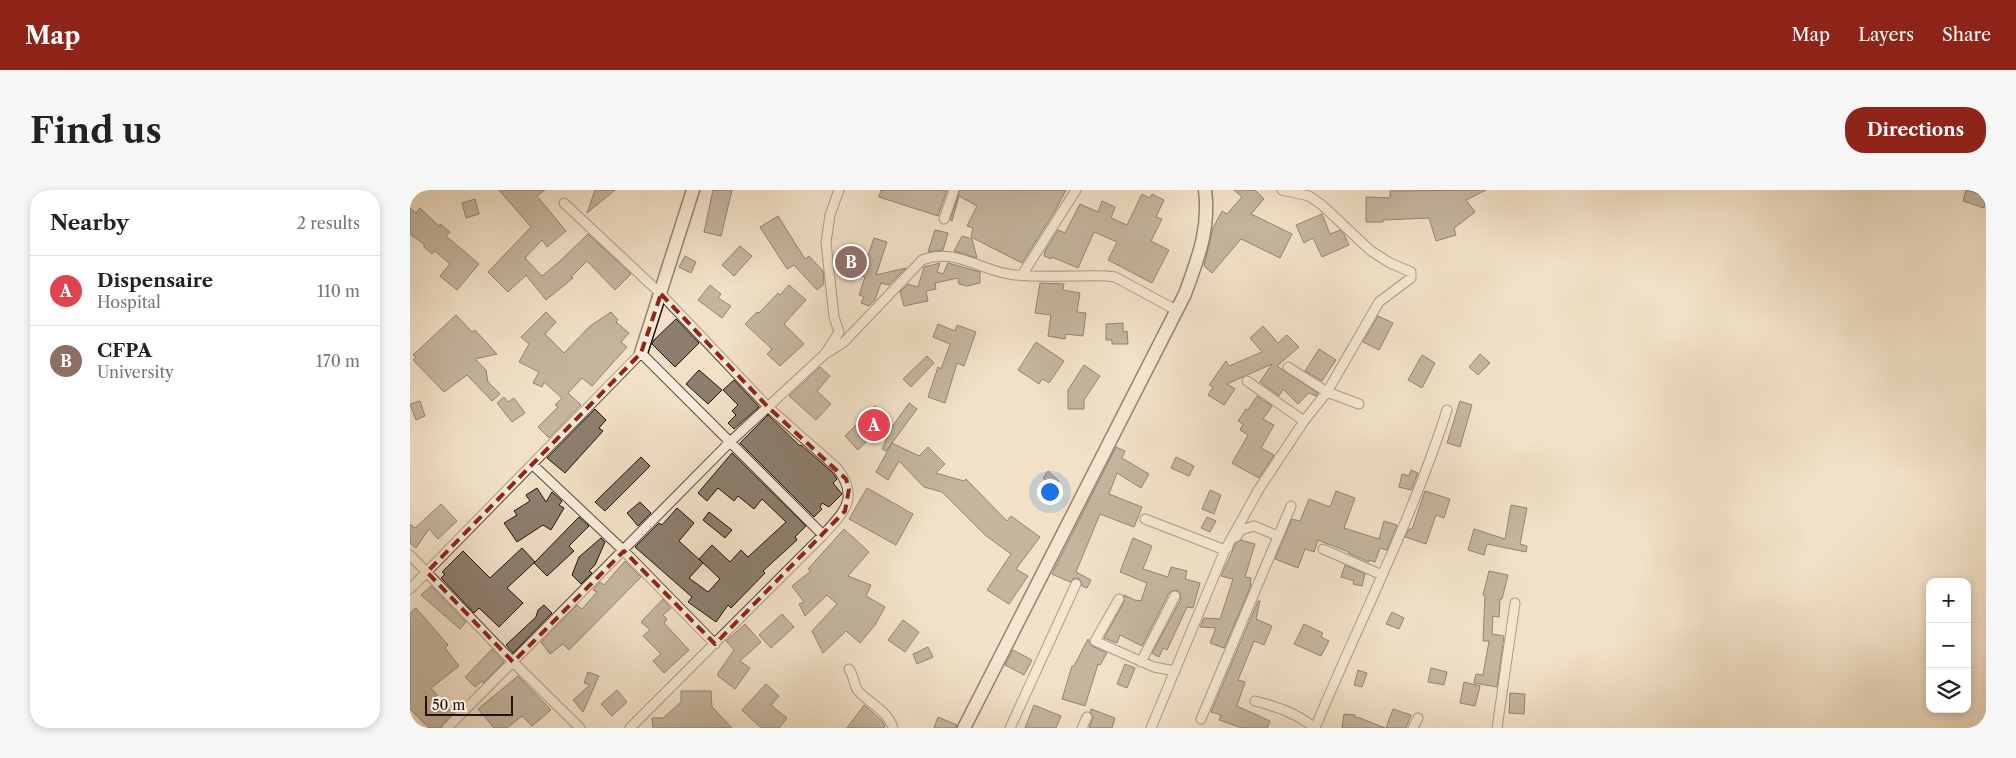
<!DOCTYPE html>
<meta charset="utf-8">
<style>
body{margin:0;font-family:"Libre Caslon Text",serif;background:#f6f6f6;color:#222}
.controls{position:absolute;right:15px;bottom:15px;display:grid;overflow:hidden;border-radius:10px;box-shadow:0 2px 8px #0003}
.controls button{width:45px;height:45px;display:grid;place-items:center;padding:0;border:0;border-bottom:1px solid #e0e0e0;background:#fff;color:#222;font:25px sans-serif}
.scale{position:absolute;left:15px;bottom:12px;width:88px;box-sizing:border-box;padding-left:5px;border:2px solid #20120d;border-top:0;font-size:14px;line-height:18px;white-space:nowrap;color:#20120d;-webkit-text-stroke:4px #f7ecdb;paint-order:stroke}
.you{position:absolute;left:639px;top:301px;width:18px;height:18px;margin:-12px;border:4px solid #fff;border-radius:50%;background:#1a73e8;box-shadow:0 0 0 8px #1a73e833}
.badge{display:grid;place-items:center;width:32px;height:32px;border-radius:50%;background:#8f2418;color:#fff;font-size:16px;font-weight:700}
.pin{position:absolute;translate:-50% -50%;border:2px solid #fff;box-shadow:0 1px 5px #0006}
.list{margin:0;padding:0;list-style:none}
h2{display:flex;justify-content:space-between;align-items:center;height:65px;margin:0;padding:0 20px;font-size:21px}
h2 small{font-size:16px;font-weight:400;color:#767676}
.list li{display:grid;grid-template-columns:32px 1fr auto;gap:15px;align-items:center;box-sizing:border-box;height:70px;padding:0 20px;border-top:1px solid #e0e0e0}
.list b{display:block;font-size:19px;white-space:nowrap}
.list p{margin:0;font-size:16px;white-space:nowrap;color:#767676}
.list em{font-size:16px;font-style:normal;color:#767676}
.icon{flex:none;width:28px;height:28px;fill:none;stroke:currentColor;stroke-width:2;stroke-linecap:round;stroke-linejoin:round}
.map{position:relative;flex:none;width:1576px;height:538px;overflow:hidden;border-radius:20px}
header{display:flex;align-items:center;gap:30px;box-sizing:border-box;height:70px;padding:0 25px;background:#8f2418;color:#fff}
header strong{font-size:24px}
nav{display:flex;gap:28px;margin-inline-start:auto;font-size:18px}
.intro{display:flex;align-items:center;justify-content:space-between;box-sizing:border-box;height:120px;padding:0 30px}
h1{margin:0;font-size:35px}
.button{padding:12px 22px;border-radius:20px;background:#8f2418;color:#fff;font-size:18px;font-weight:700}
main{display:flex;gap:30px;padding:0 30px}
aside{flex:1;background:#fff;border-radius:20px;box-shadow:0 2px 8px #0003}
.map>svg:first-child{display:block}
.building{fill:#8d7e6e;stroke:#20120d}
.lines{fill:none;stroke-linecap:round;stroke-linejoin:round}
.street-casing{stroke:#54463c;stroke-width:11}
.secondary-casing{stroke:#20120d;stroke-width:15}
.street{stroke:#f7ecdb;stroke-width:9}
.secondary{stroke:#f7ecdb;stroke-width:12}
.marked{fill:none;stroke:#8f2418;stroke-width:4;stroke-dasharray:10 6;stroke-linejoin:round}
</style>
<header>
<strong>Map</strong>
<nav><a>Map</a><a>Layers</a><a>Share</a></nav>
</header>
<div class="intro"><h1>Find us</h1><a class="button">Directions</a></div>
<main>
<aside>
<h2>Nearby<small>2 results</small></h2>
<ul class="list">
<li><span class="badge" style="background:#e0444e">A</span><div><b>Dispensaire</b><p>Hospital</p></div><em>110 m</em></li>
<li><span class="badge" style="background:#8d6e63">B</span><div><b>CFPA</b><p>University</p></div><em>170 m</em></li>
</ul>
</aside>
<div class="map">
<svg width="1576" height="538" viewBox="0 0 1576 538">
<rect width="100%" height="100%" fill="#f2e1c7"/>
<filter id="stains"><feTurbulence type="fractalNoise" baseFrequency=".004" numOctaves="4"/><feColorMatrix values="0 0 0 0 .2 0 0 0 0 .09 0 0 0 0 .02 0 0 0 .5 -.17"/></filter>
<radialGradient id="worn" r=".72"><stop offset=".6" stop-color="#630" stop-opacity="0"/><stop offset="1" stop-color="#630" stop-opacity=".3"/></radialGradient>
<path class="building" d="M89,0H135L127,6L156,41L137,57L132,50L115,68L132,86L149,72L178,44L221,84L205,100L177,71L161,87L163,88L136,110L116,85L98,102L78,82L121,37Z
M185,0H205L177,23Z
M303,0H322L311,46L294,42Z
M471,0H537L528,26L469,7Z
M550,0H656L645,21L612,73L561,47L563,38L557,36L567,16L549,6L542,31L540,30Z
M824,0H845L854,9L841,24L882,44L870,68L831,49L802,83L794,76L803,38L812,21L817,24L832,7Z
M1076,0L1056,10L1065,22L1044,38L1046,45L1026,51L1019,28L973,30V32H956V7L980,8V1Z
M1556,0L1576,5L1574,18L1553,11Z
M732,4L740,8L742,4L754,10L746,27L752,29L741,51L759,60L742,93L698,70L707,52L684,42L668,78L642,67L641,69L634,66L635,61L648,40L655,43L670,14L688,22L692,11L705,17L701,28L717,35Z
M65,9L69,24L56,28L52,13Z
M0,18L6,23L10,18L30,37V34L40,42L36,46L69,74L47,100L30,86L40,74L25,61L22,64L14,57V54L0,44Z
M912,24L920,44L930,40L934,44L939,55L912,67L903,48L894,53L886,35Z
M368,26L395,69L399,66L413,81L414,94L407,100L384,75L377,79L350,37Z
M525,40L538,43L533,60L518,62Z
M552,46L562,49L567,68L544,61Z
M464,48L477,52L466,85L496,78L479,95L471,93L465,110L459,116L451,113L454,107L449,105L455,87L446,84L449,76L454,77Z
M330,56L342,66L324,86L312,75Z
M275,66L286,72L281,83L269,77Z
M530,73L527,82L533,84L538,73L570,82V93L557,96L549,94L548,88L525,93L526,99L516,101L518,111L494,116L490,102L498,94L508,97L514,77Z
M630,93L654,94L653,100L670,103L667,122L676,123L673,146L656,144L655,149L638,146L641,125L625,123Z
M300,95L311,104L308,108L321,116L312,128L288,110Z
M379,95L396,110L374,134L394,154L370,176L357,164L362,159L335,134L347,122L349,123L368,103L370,105Z
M136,122L146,132L135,144L154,163L180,136L201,122L208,130L206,132L219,143L211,152L217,157L182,196L172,188L158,203L171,215L139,248L128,237L148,217L145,215L152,208L134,192L132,197L123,193L129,182L109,172L119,154L111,147Z
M46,125L62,142L65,140L87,164L65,169L76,180L78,192L90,204L82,211L57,185L34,202L3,170L6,167L3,165Z
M968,126L983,133L969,160L953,152Z
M266,129L289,153L265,177L242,154L244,150Z
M713,133V142L717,141L718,154H702V150H696V134Z
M528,134L545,141L547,135L566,142L554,176L547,173L535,213L518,207L528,177L531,179L540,154L523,147Z
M853,136L868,153L877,145L889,157L867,176L908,203L906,206L899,203L888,214L873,199L869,206L850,192L862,174L817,194L825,199L814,215L798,205L803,197L799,195L816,171L819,176L852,162L840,148Z
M626,152L654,171L639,193L632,189L629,194L608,180Z
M909,159L926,170L912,191L895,181Z
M1070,164L1080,173L1068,185L1059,177Z
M1012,165L1025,173L1012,198L998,190Z
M517,166L524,173L501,197L493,189Z
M674,175L690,186L674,210V219H658V200Z
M410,177L420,186L407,201L421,214L406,230L379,206Z
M289,180L312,200L298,214L276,194Z
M324,190L349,217L324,239L318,233L326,225L322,221L328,215L313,200Z
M847,206L862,216L853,229L864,235L851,258L864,265L849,288L822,273L838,245L830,240L833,234L828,231L836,219L838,220Z
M94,207L98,212L104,208L115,223L102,232L87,213Z
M10,211L15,226L6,230L0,214Z
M1050,211L1062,215L1050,257L1037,253Z
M499,213L507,219L476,261L472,259L484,234Z
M465,216L479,230L448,260L435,246Z
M185,219L196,230L189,238L193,241L155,283L137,268Z
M358,225L390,256L391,255L422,282L427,289L423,293L432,304L419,317L412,313L410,317L412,319L404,327L330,253Z
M482,253L509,266L518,257L535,274L526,283L554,291L556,289L597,331L601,326L630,347L606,379L618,386L599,414L577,400L601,364L575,345L532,302L514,297L489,271L478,290L466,282Z
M706,257L715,261L712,268L739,284L731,298L707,283L699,304L732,317L724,337L690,324L666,382L681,390L677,398L672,396L671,391L668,388L663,389L660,392L642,384Z
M322,263L396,336L385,347L387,350L353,381L355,383L321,418L318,415L306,432L278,412L282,407L225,357L249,333L252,335L267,318L284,333L269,351L293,373L279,388L298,402L310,389L289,369L302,355L320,372L331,360L338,367L376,332L352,309L344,319L328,306L324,311L308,298L297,311L288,303Z
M231,267L240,276L195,321L185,312Z
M766,267L784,276L779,286L761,278Z
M1001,280L1008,283L1001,300L989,297L992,284L999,286Z
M638,281L649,291L644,297L633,288Z
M127,298L136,312L142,302L152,311L149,315L154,318L141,340L133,335L107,352L94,333L107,325L104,321L120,311L116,305Z
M457,298L503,324L486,355L439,329Z
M800,300L811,305L804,324L792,319Z
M926,301L945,308L934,338L969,349L974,331L987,335L977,360L970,358L965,372L959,370V372L938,363L939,362L908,350L904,362L895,359L888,378L865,369L882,329L890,331L899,309L920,317Z
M1015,301L1040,309L1034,328L1026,325L1016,354L995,347L999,339H1002Z
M230,312L241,323L228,336L217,323Z
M31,314L47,331L28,349L19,339L6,358L0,353V334L5,338Z
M1101,315L1117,318L1110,354L1117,356L1116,362L1077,354L1074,365L1058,360L1064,339L1095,349Z
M299,322L322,340L315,348L293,330Z
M169,327L179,336L159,356L164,361L137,386L124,373Z
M797,327L806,331L800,342L791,338Z
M434,339L459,362L438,386L461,395L456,406L475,417L465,435L450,453L436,441L413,463L402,441L427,414L417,405L395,426L389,414L394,412L382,396L401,381L398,379Z
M191,348L195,352L185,375L179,381L182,383L171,394L162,385L169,367Z
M723,348L742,356L733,379L758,387L761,377L777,381L775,389L790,393L783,418L777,417L757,460L753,458L749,467L742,463L771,409L770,403L767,400L762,401L759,403L732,456L710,445L707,453L694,448L714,412V405L727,411L728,410L731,411L737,393L710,382Z
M831,350L845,354L835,387L841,388L840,398L814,458L800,453L806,438L790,437L791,435L794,428L810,429L823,389L811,386L826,353Z
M112,358L125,372L97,398L113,413L89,437L69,418L64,423L31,388L35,384L32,382L53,361L80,388Z
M215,371L231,387L159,460L153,454L140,464L131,452L167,415L172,419L187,402L183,400L190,392L194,395Z
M935,375L955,384L952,396L943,394L944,391L931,387Z
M1079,381L1098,385L1092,409H1090L1089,427L1083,426L1082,444L1094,446L1087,497L1064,493L1066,484L1073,485L1079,451H1073L1075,405H1073Z
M21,396L56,432L50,439L11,405Z
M253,409L261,418L253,425L257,429L254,433L279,460L254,483L243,471L251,464L233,446L240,440L231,432Z
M848,411H850L846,429L862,436L854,455L844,451L828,490L835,492L827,516L860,531L857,538H832L809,530L811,525L801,522Z
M134,415L142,423L103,463L96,455L126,427L128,420Z
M6,418L38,455L35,458L49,476L21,498L43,523L33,534L31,538H19L0,519V423Z
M982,422L994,428L989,439L976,434Z
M372,424L384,437L361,458L349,445Z
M493,430L509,442L495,462L478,450Z
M335,434L351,452L330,471L340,478L325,499L308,486V483L324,460L316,451Z
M894,434L913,443L911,447L919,451L911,466L884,454Z
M678,449L682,456L697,463L690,475L688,474L675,516L652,509L662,476H664Z
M518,457L523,467L507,474L503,464Z
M82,459L94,472L73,493L72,491L65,497L55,487Z
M603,460L622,470L614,485L595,475Z
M715,474L725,478L717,498L707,494Z
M1021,478L1037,482L1034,495L1018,492Z
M948,480L957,483L952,497L944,495Z
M178,482L189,486L173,522L163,510L180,495L174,493Z
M108,486L141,520L122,536L112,526L97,538H84L68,519Z
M1054,492L1070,496L1065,516L1050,513Z
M356,494L369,506L361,515L377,528L369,538H351L332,520Z
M207,500L217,512L202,526L191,514Z
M271,501H301L302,517L322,538H243L242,528H253L271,512Z
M1100,503L1115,504L1114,524L1099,523Z
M454,515L472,531L475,536L474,538H437Z
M624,515L651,526L646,538H615Z
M681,519L705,528L702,538H679L683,527L680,522Z
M983,519L1001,525L996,538H976Z
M934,524L945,525V527L950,528L975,538H932Z
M528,527L547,535L546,538H524Z"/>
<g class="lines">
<g class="street-casing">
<path id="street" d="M154,13L251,104L358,217L427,278C450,308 434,322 413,345L220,538
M534,29L544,0
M612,85L666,0
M417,163L434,152L512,70C547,57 571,82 605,85C635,88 667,85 697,86L705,87L766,120
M878,177L917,202L949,214
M837,191L894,231
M123,275L214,361L305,454
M735,329L815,360L818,357
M826,347L831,340L844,336L868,346
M913,359L972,385
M0,365L103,472L170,538
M0,399L231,163L413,345
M709,409L685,451L744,477L765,481
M731,472L765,406
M439,479C444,486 444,495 448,501C459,513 478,521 483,538
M845,511C868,517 886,523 905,538
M791,529L881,316
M37,538L320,252L415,164L429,142L424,127L416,52L420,25L429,0
M600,538L666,394
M672,538L677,527
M741,538L815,360L849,299L894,231L917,202L969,112L1001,88V82L980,73L961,61L912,15L899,6L872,0
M905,538C949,432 1002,330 1037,220
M1003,538L1008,528
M1087,538L1105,413"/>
</g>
<g class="secondary-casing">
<path id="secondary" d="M231,163L283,0
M554,538L775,104C788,68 800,39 795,0"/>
</g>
<use href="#street" class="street"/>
<use href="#secondary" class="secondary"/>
</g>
<path d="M0 0H1576V538H0ZM251,104L358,217L436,289L439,299L435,321L305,454L214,361L103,472L17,382L231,163Z" fill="#f2e1c7" fill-opacity=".55" fill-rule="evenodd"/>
<path class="marked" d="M251,104L358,217L436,289L439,299L435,321L305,454L214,361L103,472L17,382L231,163Z"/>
<rect width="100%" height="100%" filter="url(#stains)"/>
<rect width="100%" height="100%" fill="url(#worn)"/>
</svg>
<div class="controls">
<button>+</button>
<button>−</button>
<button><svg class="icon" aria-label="layers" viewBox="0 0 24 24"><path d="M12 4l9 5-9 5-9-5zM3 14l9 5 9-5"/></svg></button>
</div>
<div class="scale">50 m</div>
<div class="you"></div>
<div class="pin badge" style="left:464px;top:235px;background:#e0444e">A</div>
<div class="pin badge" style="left:441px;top:72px;background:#8d6e63">B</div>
</div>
</main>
